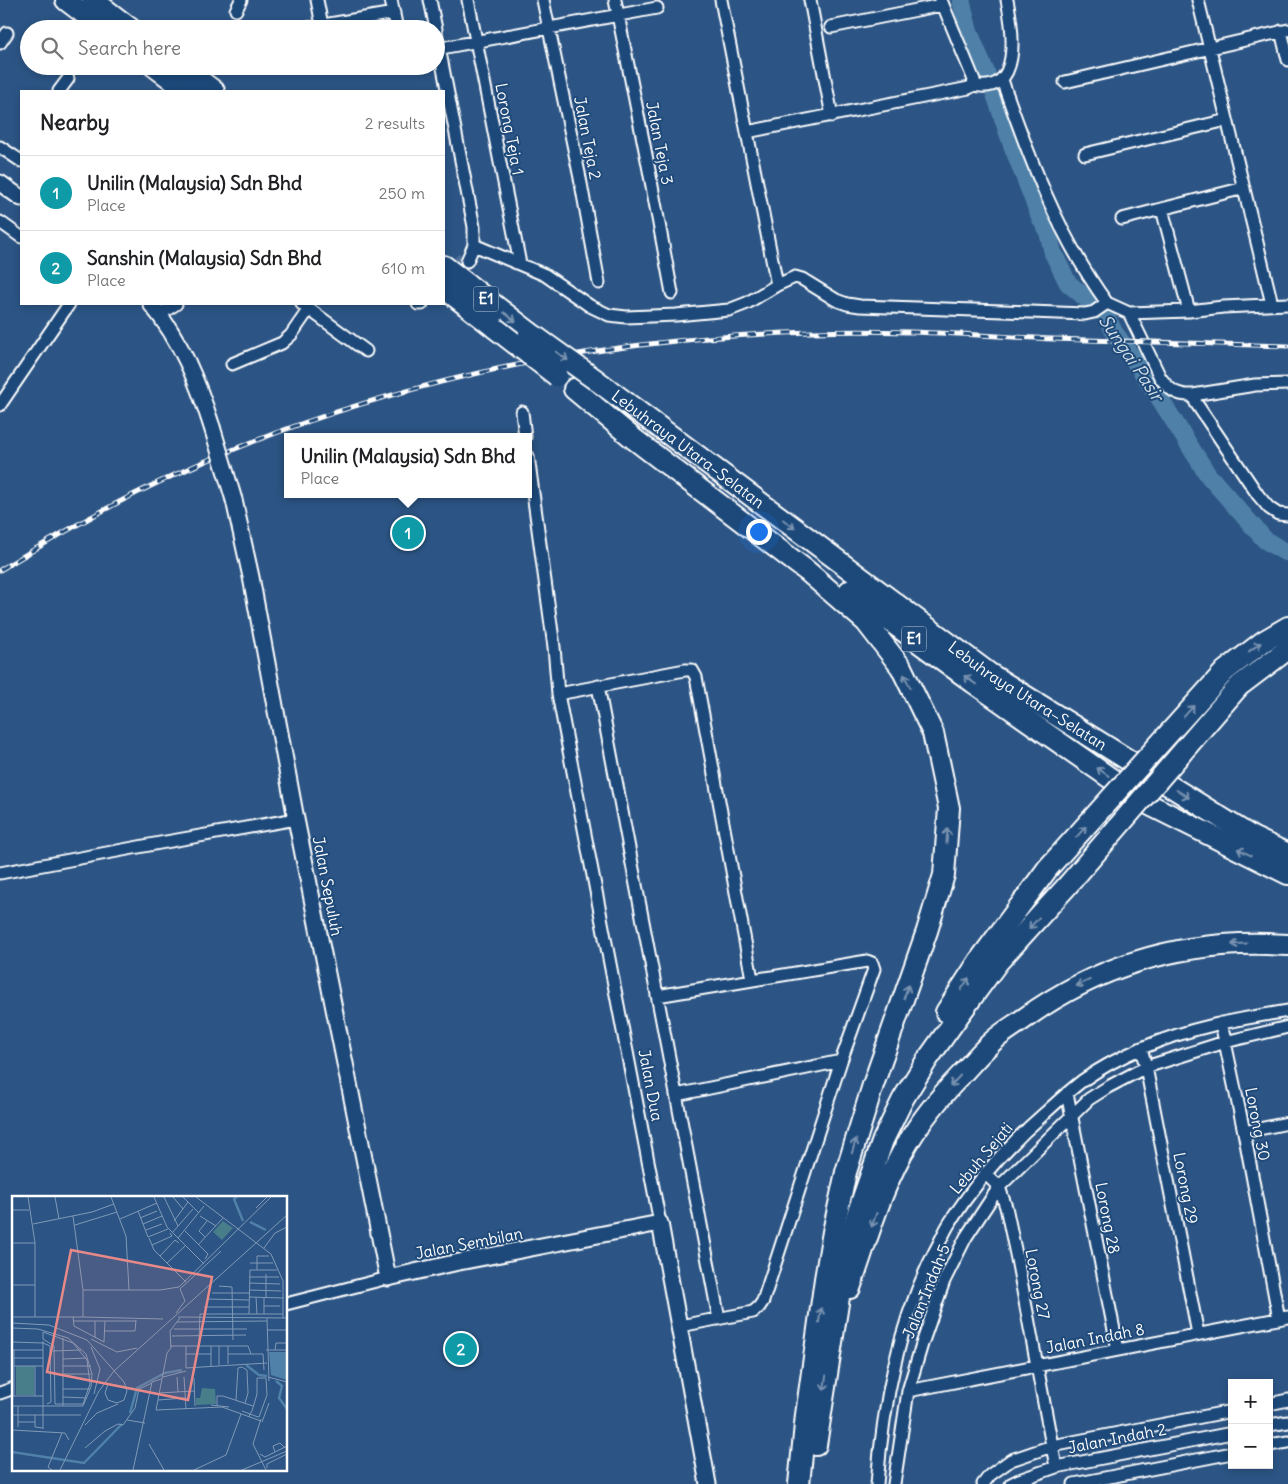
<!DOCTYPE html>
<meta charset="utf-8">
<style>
body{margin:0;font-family:Delius,sans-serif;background:#f2f2f2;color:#202124}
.controls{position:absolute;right:15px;bottom:15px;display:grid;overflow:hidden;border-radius:0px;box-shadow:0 2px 8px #0003}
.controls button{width:45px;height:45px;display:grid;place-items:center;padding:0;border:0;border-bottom:1px solid #e0e0e0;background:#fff;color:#202124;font:25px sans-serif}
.you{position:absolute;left:758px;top:531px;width:18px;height:18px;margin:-12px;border:4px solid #fff;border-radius:50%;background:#1a73e8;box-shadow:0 0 0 8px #1a73e833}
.badge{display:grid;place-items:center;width:32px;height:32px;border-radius:50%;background:#7c3aed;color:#fff;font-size:16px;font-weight:700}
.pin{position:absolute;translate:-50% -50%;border:2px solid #fff;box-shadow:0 1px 5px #0006}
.popup{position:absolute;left:284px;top:433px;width:248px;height:65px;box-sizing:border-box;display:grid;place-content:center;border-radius:0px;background:#fff;filter:drop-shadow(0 1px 4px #0005);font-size:16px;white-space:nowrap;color:#757577}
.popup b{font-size:19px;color:#202124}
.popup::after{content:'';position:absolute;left:50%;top:100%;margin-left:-10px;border:10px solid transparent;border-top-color:#fff}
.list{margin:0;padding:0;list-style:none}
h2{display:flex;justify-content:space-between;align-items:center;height:65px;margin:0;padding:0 20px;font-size:21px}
h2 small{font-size:16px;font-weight:400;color:#757577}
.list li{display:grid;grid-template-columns:32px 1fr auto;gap:15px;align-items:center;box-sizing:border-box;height:75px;padding:0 20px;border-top:1px solid #e0e0e0}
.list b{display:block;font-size:19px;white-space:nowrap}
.list p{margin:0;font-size:16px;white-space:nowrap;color:#757577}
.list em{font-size:16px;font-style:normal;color:#757577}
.icon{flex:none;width:28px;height:28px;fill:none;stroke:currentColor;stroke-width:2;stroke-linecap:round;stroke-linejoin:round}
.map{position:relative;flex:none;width:1288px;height:1484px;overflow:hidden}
.search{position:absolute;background:#fff;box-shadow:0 2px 8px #0003;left:20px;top:20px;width:425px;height:55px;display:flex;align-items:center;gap:12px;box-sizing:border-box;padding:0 18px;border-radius:28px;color:#757577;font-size:19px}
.panel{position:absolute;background:#fff;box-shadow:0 2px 8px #0003;left:20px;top:90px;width:425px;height:215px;border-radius:0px}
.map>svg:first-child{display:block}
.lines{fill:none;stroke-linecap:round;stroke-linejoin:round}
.river{stroke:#5081a8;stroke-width:18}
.minor-tunnel{stroke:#4c6e97;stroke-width:11;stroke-dasharray:11 5.5;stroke-linecap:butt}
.minor-casing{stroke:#fff;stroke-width:15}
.secondary-casing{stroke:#fff;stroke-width:19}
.motorway-casing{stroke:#fff;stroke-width:24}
.minor{stroke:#1f4a7a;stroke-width:11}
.secondary{stroke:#1f4a7a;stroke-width:15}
.motorway{stroke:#1f4a7a;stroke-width:20}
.rail-casing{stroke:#fff;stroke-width:5}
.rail{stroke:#1f4a7a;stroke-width:3;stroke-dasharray:9;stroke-linecap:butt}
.secondary-bridge-casing{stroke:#fff;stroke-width:19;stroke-linecap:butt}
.motorway-bridge-casing{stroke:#fff;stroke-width:24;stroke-linecap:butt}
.secondary-bridge{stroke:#1f4a7a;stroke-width:15}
.motorway-bridge{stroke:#1f4a7a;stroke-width:20}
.oneway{stroke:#7992af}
.labels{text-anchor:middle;stroke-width:4;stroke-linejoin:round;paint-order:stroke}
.shield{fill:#1f4a7a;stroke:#bcc9d7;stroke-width:1}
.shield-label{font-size:15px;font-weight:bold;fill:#fff}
.street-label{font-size:16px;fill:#fff;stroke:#1f4a7a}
.water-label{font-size:18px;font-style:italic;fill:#d3e0e9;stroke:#1f4a7a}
.inset-river{fill:none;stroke:#5081a8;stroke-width:2.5}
.inset-road{fill:none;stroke:#8099b6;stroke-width:1}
.view{fill:#e88989;fill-opacity:0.15;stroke:#e88989;stroke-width:2.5}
.inset-edge{fill:none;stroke:#fff;stroke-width:2.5}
</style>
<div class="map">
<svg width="1288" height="1484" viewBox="0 0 1288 1484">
<rect width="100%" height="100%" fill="#2c5585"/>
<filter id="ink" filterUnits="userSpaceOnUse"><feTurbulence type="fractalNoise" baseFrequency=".02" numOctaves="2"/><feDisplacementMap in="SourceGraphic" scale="10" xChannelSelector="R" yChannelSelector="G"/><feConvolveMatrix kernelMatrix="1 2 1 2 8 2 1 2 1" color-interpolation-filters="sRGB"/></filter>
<g filter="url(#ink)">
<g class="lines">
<path class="river" d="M961,0L969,32L995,94L1011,142L1040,217L1048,232L1053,253L1068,283L1105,314L1114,332L1148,380L1208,475L1265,540L1285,552L1288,551"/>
<path class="minor-tunnel" d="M447,274L463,257"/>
<g class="minor-casing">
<path id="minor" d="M317,0L322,25
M391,0L397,29
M430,0L436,29
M468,0L520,264
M543,0L580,178L599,283
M615,0L648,165L672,293
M721,0L777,285
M810,0L832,116
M1198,0L1272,304
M236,10L241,0
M831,27L942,5
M300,29L394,13
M1281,31L1288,60
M436,32L474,227V245L467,261
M0,43L7,33
M436,49L657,8
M1002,80C1029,157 1058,236 1107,303
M1065,82L1288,30
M973,85C1023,96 1013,29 1007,0
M59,91L68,79
M747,132L969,88L973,85L974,80L941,0
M0,147L21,161
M1085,154L1227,120
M1162,209L1189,311
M1122,219L1244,188
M0,222L21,237
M474,245L545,275L590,306L609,315L626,317L676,315L729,310L747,303L777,285L795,277L802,279L836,300L847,304L860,306L1085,314L1094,312L1107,303L1129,313L1189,311L1223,307L1288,304
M302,304L366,351
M418,304H422
M1129,313L1160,377C1169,390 1177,396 1193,395L1255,385L1288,384
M160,314L176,304
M232,364L282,343L291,335L309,309
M1193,395L1196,403L1258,495L1269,508L1278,514L1288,515
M0,405L69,304
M522,412L525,437
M528,456L554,647L558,694L660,1223
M598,686L719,1319
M558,694L685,670H692L696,677L752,979
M0,873L160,843L296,819
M657,996L867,961L872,963L874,969L841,1061L763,1301L759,1307L753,1312L680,1326
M1221,1023L1244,1132L1279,1319
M1141,1048L1146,1067L1198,1334
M1067,1093L1118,1350
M676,1095L841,1061
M1244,1132L1288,1123
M985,1173L999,1187L1006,1207L1017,1259L1056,1467
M286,1304L388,1278
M908,1391L1288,1317
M0,1393L14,1388
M1269,1404L1288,1400
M1269,1425L1288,1422
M1269,1445L1288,1442
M877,1484C883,1404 898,1323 935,1251C940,1242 944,1232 949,1224C975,1183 1008,1145 1045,1113C1057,1102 1069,1091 1082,1081C1099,1069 1123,1056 1142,1048C1188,1028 1238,1019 1288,1011
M894,1484L908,1391L922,1344L944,1281L966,1237L999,1187L1089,1099L1108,1087L1146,1067L1225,1042L1288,1027
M983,1484L990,1475L1011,1460L1052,1446L1232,1411
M1011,1484L1019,1480L1056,1467L1232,1433
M1074,1484L1232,1453"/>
</g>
<g class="secondary-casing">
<path id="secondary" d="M0,183L21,198
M151,304C181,340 198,383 212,427
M234,500L251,577L296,819L388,1278L454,1263L660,1223L708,1484"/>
</g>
<g class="motorway-casing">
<g id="motorway">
<path d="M66,0L104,29"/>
<path d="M93,0L131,29"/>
<path d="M154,66L187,91"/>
<path d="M181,66L214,91"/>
<path d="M444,266L529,332"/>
<path d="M444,288L495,328"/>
<path id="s1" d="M596,380L990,674L1252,837L1288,854"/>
<path d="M574,389L634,439L807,571L866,622L901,667L933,733L949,808L944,875L927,931L873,1085L846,1172L833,1232L825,1279L806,1415L799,1484"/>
<path d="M849,591L974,683L1146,803L1288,874"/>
<path d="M1225,671L1264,641L1288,627"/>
<path d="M1239,686L1288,649"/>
<path d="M946,1012L979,961L1048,868"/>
<path d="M850,1288C867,1240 882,1184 909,1141C923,1117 941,1096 960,1076C970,1065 980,1053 991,1043C1001,1033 1014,1026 1025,1018C1103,962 1192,938 1288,945"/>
<path d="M816,1445L844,1265L857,1215L883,1140L903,1099L927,1060L959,1015L998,962L1067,886"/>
</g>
</g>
<use href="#minor" class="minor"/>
<use href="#secondary" class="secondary"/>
<use href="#motorway" class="motorway"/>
<g class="rail-casing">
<path id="rail" d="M0,570C55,537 111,504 170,477C371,384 592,338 813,332C893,329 973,335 1054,339C1132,342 1210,344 1288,346"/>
</g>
<use href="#rail" class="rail"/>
<g class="secondary-bridge-casing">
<path id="secondary-bridge" d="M212,427L234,500"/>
</g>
<g class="motorway-bridge-casing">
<path id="motorway-bridge" d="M495,328L557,376
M529,332L596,380
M1048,868L1225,671
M1067,886L1239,686"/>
</g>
<use href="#secondary-bridge" class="secondary-bridge"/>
<use href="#motorway-bridge" class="motorway-bridge"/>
</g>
<defs><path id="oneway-shaft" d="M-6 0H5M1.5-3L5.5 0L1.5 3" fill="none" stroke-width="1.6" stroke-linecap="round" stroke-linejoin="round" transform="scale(1.25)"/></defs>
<g class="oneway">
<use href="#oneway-shaft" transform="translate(510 317) rotate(38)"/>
<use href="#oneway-shaft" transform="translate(562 356) rotate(36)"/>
<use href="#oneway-shaft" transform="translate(789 524) rotate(37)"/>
<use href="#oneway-shaft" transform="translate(1255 647) rotate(-36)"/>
<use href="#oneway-shaft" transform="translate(970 680) rotate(-144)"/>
<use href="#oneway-shaft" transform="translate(907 681) rotate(-116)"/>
<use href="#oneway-shaft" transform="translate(1189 711) rotate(-48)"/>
<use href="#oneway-shaft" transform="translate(1103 772) rotate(-145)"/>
<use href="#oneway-shaft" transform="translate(1183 794) rotate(32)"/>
<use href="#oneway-shaft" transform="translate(1081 832) rotate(-48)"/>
<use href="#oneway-shaft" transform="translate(947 836) rotate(-86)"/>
<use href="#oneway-shaft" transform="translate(1244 852) rotate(-154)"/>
<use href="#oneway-shaft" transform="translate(1034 923) rotate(132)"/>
<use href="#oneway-shaft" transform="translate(1239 944) rotate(177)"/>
<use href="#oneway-shaft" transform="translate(1083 983) rotate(155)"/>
<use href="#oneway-shaft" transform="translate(965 984) rotate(-57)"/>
<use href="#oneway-shaft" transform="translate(906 992) rotate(-71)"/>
<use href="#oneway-shaft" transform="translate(955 1081) rotate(133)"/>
<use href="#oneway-shaft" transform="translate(854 1146) rotate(-73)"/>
<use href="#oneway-shaft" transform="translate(874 1220) rotate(110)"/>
<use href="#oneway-shaft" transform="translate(820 1315) rotate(-82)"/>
<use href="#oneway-shaft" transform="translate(825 1383) rotate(99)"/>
</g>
</g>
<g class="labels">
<g class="shield">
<rect x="473.5" y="286.5" width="25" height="25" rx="4"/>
<rect x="901.5" y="626.5" width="25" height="25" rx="4"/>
</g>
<g class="shield-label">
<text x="486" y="304">E1</text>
<text x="914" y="644">E1</text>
</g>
<g class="street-label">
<text transform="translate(510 129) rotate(79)" y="6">Lorong Teja 1</text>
<text transform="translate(588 138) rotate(79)" y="6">Jalan Teja 2</text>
<text transform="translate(660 143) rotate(79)" y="6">Jalan Teja 3</text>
<text dy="6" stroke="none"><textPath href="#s1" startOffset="115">Lebuhraya Utara–Selatan</textPath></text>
<text dy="6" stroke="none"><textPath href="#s1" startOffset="535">Lebuhraya Utara–Selatan</textPath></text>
<text transform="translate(328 886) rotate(79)" y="6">Jalan Sepuluh</text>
<text transform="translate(651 1085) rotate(79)" y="6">Jalan Dua</text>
<text transform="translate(1258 1124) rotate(79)" y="6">Lorong 30</text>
<text transform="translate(981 1158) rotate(-50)" y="6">Lebuh Sejati</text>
<text transform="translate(1186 1188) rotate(79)" y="6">Lorong 29</text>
<text transform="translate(1108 1218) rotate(79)" y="6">Lorong 28</text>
<text transform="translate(469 1243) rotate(-11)" y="6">Jalan Sembilan</text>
<text transform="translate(1038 1284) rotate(79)" y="6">Lorong 27</text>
<text transform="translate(926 1291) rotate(-68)" y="6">Jalan Indah 5</text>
<text transform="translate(1095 1338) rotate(-11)" y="6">Jalan Indah 8</text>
<text transform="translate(1117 1438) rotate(-11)" y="6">Jalan Indah 2</text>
</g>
<g class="water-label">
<text transform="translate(1131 358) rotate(56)" y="6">Sungai Pasir</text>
</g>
</g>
<g transform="translate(12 1196)">
<rect width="275" height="275" fill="#2c5585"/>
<path d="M211,25L221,32L210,44L201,36Z" fill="#487d8a"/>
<path d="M4,170H22V199H4ZM190,192L203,193L204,208L184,209V202H188Z" fill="#487d8a"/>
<path d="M257,156H275V184L259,179Z" fill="#5081a8"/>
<path class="inset-river" d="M225,1L222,3L231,25M238,26L254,34M234,169L247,179L255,180M264,185L270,190L267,202L275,213M118,217L125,192L153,177L170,174M0,256L72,267L110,228"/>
<path class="inset-road" d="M16,1L23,47V121M43,1L47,23M99,1L114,40L117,94M142,1L155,31L192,68M152,1L166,30M161,1L171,13M171,1L187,17M184,1L259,58L271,85V122M244,12L255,1M0,14H17M126,15L136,41L156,33M61,20L71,94M188,20L204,30M128,22L145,15M108,23L145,7M162,25L176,6M21,28L80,16L102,8M131,28L150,20M63,29L105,16M134,34L150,28M173,35L196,58L193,63M160,37L181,13M193,41L187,35L195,25M137,42L142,54L174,86M166,42L192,10M0,47H23M140,49L160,40L158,37M186,49L211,22M252,52L263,37L275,31M148,60L163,44L167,47M155,67L173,50M238,67H261M245,74V60H257M237,81H267M237,87L268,88M0,89H23M207,90L220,91L221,144M168,93L209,55M237,94L269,95M200,97H237M237,101L272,102M244,101L245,118M252,102V118M254,102V78M195,103L237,104M252,110H268M192,111H237M164,117L173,105L168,93M237,118L238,74H265M0,121H71V94H148L167,91L259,1M61,121L62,130L92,146L93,125M71,121L151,123M166,121L275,122M168,122L158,135L159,152L155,157L144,214L210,211L249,225M255,122L257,185M61,125H124M83,125V142M165,126L255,125M0,127L37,129L75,144L112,186L115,195L112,204L105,207L96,204L93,197L96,188M0,132L26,133L56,142L74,158L80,178L79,191L71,210H0M162,133H235M255,134H275M93,135H123L124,124M31,136L61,147L75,164L78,188L71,208H43L42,150L31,143ZM160,140L234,139M79,143L105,156L125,152M187,144L188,118H271M0,146L31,147L38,150L39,206L35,208M158,150H236L239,158M174,150V172L255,167M199,150V170M216,150V168M79,151L88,173L82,198M0,154H31M254,154H275M263,154L264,147H275M41,155L69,154M173,158H199M216,158H251L252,174M2,162H31M51,163L74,162M207,169V150M2,170H31M51,170H79M51,178H79M151,181L174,175M165,181L166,196M172,181L174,213M256,181L275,186M182,182L183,210M51,193H78M147,197L182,195M0,200H31M2,200V154M23,200V170M51,201L75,202M146,204L173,202M224,204L226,172L230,171L235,174L236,197L233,207M199,209L217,211M6,210V231M51,210V142M205,210V200H211L241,210M230,215L246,221H247L255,199L254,182H245V198L240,215L238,218L237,221M0,219H69M23,219V231L31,232M249,223L241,248L254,274M115,224L133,227M6,226H23M250,226L257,207M73,229L85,217L106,208M31,233V145M0,234L53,237L57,244M137,248L152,274M73,252L93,235L106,228L111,229L123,212L127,193L140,187M263,256L261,250L268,247L273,252M248,258L253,261L275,250M255,272V268L275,258M40,274L36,271L50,237M48,274L87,195L102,175L275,19M121,274L140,186L149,183M182,274L214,259L229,218M230,274L275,255"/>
<path class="view" d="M59,54L200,81L176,204L35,176Z"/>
<rect width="275" height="275" class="inset-edge"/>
</g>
</svg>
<div class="controls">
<button>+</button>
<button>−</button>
</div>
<div class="you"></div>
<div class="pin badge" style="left:408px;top:533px;background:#0f9aa8">1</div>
<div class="popup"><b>Unilin (Malaysia) Sdn Bhd</b>Place</div>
<div class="pin badge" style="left:461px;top:1349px;background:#0f9aa8">2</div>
<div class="search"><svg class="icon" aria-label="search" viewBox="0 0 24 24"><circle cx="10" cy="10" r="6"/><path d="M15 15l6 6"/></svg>Search here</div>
<section class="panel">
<h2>Nearby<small>2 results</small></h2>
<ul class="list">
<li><span class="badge" style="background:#0f9aa8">1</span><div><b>Unilin (Malaysia) Sdn Bhd</b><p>Place</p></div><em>250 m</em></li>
<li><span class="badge" style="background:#0f9aa8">2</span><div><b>Sanshin (Malaysia) Sdn Bhd</b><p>Place</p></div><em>610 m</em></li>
</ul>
</section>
</div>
